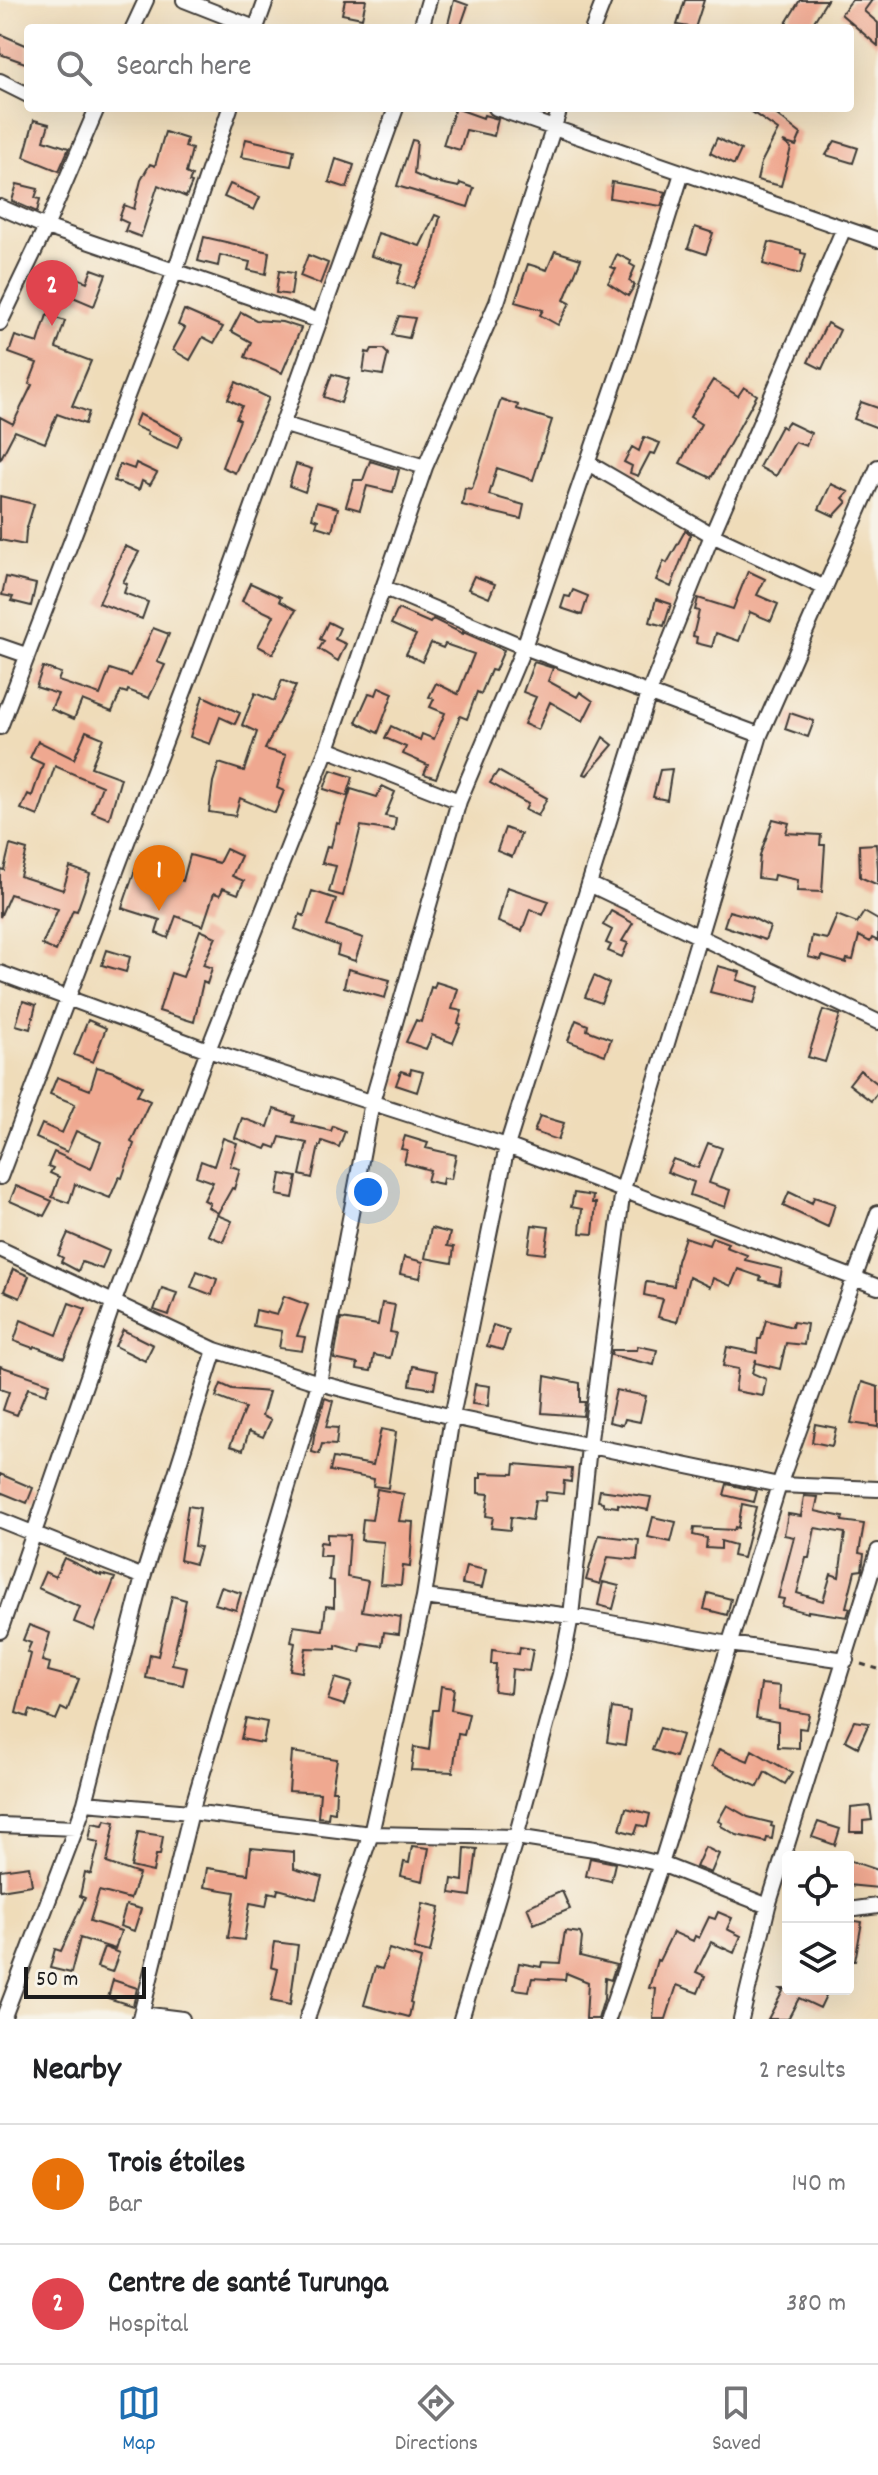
<!DOCTYPE html>
<meta charset="utf-8">
<style>
body{margin:0;font-family:Dekko,sans-serif;background:#f6f6f6;color:#202124}
.controls{position:absolute;right:24px;bottom:24px;display:grid;overflow:hidden;border-radius:8px;box-shadow:0 8px 32px #0002}
.controls button{width:72px;height:72px;display:grid;place-items:center;padding:0;border:0;border-bottom:2px solid #e0e0e0;background:#fff;color:#202124;font:40px sans-serif}
.scale{position:absolute;left:24px;bottom:20px;width:122px;box-sizing:border-box;padding-left:8px;border:4px solid #1c1c1c;border-top:0;font-size:22px;line-height:28px;white-space:nowrap;color:#1c1c1c;-webkit-text-stroke:6px #f7f3e8;paint-order:stroke}
.you{position:absolute;left:368px;top:1192px;width:28px;height:28px;margin:-20px;border:6px solid #fff;border-radius:50%;background:#1a73e8;box-shadow:0 0 0 12px #1a73e833}
.badge{display:grid;place-items:center;width:52px;height:52px;border-radius:50%;background:#1f6fb2;color:#fff;font-size:26px;font-weight:700}
.pin{position:absolute;translate:-50% -66px;filter:drop-shadow(0 2px 4px #0008)}
.pin::after{content:'';position:absolute;top:42px;width:28px;height:24px;background:inherit;clip-path:polygon(0 0,100% 0,50% 100%)}
.list{margin:0;padding:0;list-style:none}
h2{display:flex;justify-content:space-between;align-items:center;height:104px;margin:0;padding:0 32px;font-size:34px}
h2 small{font-size:26px;font-weight:400;color:#757577}
.list li{display:grid;grid-template-columns:52px 1fr auto;gap:24px;align-items:center;box-sizing:border-box;height:120px;padding:0 32px;border-top:2px solid #e0e0e0}
.list b{display:block;font-size:30px;white-space:nowrap}
.list p{margin:0;font-size:26px;white-space:nowrap;color:#757577}
.list em{font-size:26px;font-style:normal;color:#757577}
.icon{flex:none;width:44px;height:44px;fill:none;stroke:currentColor;stroke-width:2;stroke-linecap:round;stroke-linejoin:round}
.map{position:relative;flex:none;width:878px;height:2019px;overflow:hidden}
.search{position:absolute;background:#fff;box-shadow:0 8px 32px #0002;left:24px;right:24px;top:24px;height:88px;display:flex;align-items:center;gap:20px;box-sizing:border-box;padding:0 28px;border-radius:8px;color:#757577;font-size:30px}
.sheet{height:344px;background:#fff}
nav{display:flex;justify-content:space-around;align-items:center;box-sizing:border-box;height:112px;border-top:2px solid #e0e0e0;background:#fff;font-size:22px;color:#757577}
nav a{display:grid;justify-items:center;gap:4px}
nav .on{color:#1f6fb2}
.map>svg:first-child{display:block}
.building{fill:#efa890;fill-rule:evenodd}
.lines{fill:none;stroke-linecap:round;stroke-linejoin:round}
.street-casing{stroke:#3c3934;stroke-width:18}
.path{stroke:#3c3934;stroke-width:3;stroke-dasharray:6 6;stroke-linecap:butt}
.street{stroke:#fff;stroke-width:14}
</style>
<div class="map">
<svg width="878" height="2019" viewBox="0 0 878 2019">
<rect width="100%" height="100%" fill="#f7f3e8"/>
<filter id="ink" filterUnits="userSpaceOnUse"><feTurbulence type="fractalNoise" baseFrequency=".0125" numOctaves="2"/><feDisplacementMap in="SourceGraphic" scale="16" xChannelSelector="R" yChannelSelector="G"/><feConvolveMatrix kernelMatrix="1 2 1 2 8 2 1 2 1" color-interpolation-filters="sRGB"/></filter>
<filter id="wash" filterUnits="userSpaceOnUse"><feTurbulence type="fractalNoise" baseFrequency=".006" numOctaves="4" result="noise"/><feDisplacementMap in="SourceGraphic" scale="32" xChannelSelector="R" yChannelSelector="G"/><feGaussianBlur stdDeviation="1.8" result="paint"/><feColorMatrix in="noise" values="0 0 0 0 0 0 0 0 0 0 0 0 0 0 0 0 0 1.4 0 .05"/><feComposite in="paint" operator="in"/></filter>
<g filter="url(#wash)">
<rect width="100%" height="100%" fill="#efdcb9"/>
<g id="blocks">
<path class="building" d="M345,0H366L362,18L342,14Z
M454,0L468,5L460,28H447Z
M685,0H704L695,28L677,25Z
M800,0H827L810,28H783Z
M852,0H872L864,11L878,23V46L841,14Z
M0,34L28,46V64L0,54Z
M455,108L483,118L484,115L498,119L494,136L466,130L460,150L443,145Z
M746,108H768L801,134L796,146L783,142L791,148L781,186L757,180L761,163L778,130Z
M34,120L49,124L44,140L69,148L59,171L24,157Z
M165,132L187,139L185,147L192,149L186,173L192,176L189,182L192,183L186,197L158,185L141,237L125,231L128,223L119,219L124,205L134,209L141,180L150,164L155,166Z
M717,138L741,150L734,165L710,153Z
M246,139L294,150L291,166L241,157Z
M412,140L417,141L414,174L430,181L459,187L460,183L474,188L468,207L397,186Z
M835,141L858,148L853,163L826,155Z
M336,159L354,165L347,188L329,182Z
M612,182L666,192L661,206L610,198Z
M17,184L38,189L35,198L40,199L37,212L12,201Z
M230,184L260,197L254,210L224,197Z
M435,215L440,217L431,255L413,288L397,283L403,265L371,256L378,233L420,246Z
M695,227L713,233L706,254L688,248Z
M204,237L269,252L266,274L248,270L250,262L220,255L218,266L198,261Z
M769,242L801,250V253L806,254L800,274L763,264Z
M555,251L581,259L564,300L570,303L558,325L540,315L543,310L515,302L528,264L547,270Z
M617,254L631,261L630,264L635,267L629,281L635,285L628,296L608,283L616,269L611,267Z
M308,255L328,263L320,284L300,276Z
M92,269L106,274L94,306L68,295L75,277L87,282Z
M279,271L294,273L291,295L276,293Z
M184,310L223,327L214,343L203,337L190,360L173,350L185,328L178,325Z
M241,312L256,320L282,322L301,328L282,373L245,357L251,342L231,331Z
M47,315L65,321L56,348L91,361L72,406L89,412L85,424L57,414L45,443L15,431L0,460V417L13,424L32,385L29,384L37,363L9,353L15,336L38,343Z
M399,316L415,318L409,338L392,335Z
M827,323L840,330L822,369L808,362Z
M372,349H383L388,354L383,375L363,372L366,352L370,353Z
M332,374L349,379L341,403L324,397Z
M713,380L738,396L744,387L757,395L711,478L680,463L701,424L690,417Z
M236,382L269,398L235,473L222,467L240,420L236,418L242,406L228,399Z
M501,399L518,405L517,409L552,420L533,480L497,468L489,495L524,505L521,519L462,505L465,488L472,489Z
M861,402L878,408V428L854,419Z
M139,414L182,436L177,448L147,435L148,432L134,426Z
M788,422L811,433L806,446L795,442L776,476L759,467L781,426L784,428Z
M644,437L660,443L655,454L650,453L638,476L630,473L632,466L624,462L632,447L639,451Z
M370,461L399,470L393,492L367,486L360,510L346,506L354,480H363Z
M136,463L157,473L150,485L142,481L139,490L114,481L120,464L134,469Z
M296,464L312,469L305,492L289,486Z
M831,484L849,492L843,498L847,502L834,516L819,509Z
M0,496L34,504L26,531L25,545L0,540Z
M316,502L338,508L332,531L316,526L318,520L312,518Z
M685,531L691,534L671,587L656,580L664,561L667,563Z
M125,546L139,552L123,582L127,584L124,593L148,602L142,619L99,603Z
M748,571L765,579L757,595L778,604L771,621L750,612L739,641L716,633L712,647L696,643L697,637L693,636L699,611L695,610L698,598L733,609Z
M474,576L495,584L489,598L468,589Z
M6,577L36,584L31,606L11,601L13,597L2,595Z
M250,583L281,597L279,601L296,610L273,654L258,646L274,616L242,601Z
M573,590L588,596L582,615L561,608L565,596L570,597Z
M656,599L671,604L664,626L650,622Z
M398,609L430,623L433,619L463,634V632L504,650L495,671L491,670L481,694L477,692L467,719L460,716L436,778L424,774L428,765L403,754L406,747L385,738L391,726L420,740L422,734L434,739L445,713L430,707L434,699L429,697L436,683L458,694L474,654L445,644L443,648L431,643L422,662L406,654L416,635L391,624Z
M328,622L340,628L335,639L346,644L338,661L319,649L324,641L320,639Z
M153,628L169,634L157,662L165,665L149,698L128,690L127,693L121,691L112,712L82,700L74,719L51,709L58,694L36,687L43,667L61,673L58,681L100,695L110,669L131,676Z
M534,662L553,668L548,681L577,697L580,692L593,701L583,721L550,702L538,730L524,724L536,697L523,692Z
M282,680L296,686L265,749L286,755L277,788L284,791L275,813L240,798L235,816L209,812L213,782L219,763L244,771L257,732L242,725L255,693L274,701Z
M379,687L393,693L378,733L356,722L369,693L376,695Z
M203,696L240,713L235,724L220,717L210,744L190,737Z
M790,713L814,721L808,737L785,729Z
M86,731L103,738L91,767L121,778L109,819L92,812L102,786L55,766L38,816L21,809L28,794L32,796L43,764L30,758L38,741L74,759Z
M603,737L613,745L587,775L584,774Z
M672,769L667,800L653,797L660,770Z
M331,770L353,777L347,796L324,789Z
M498,771L547,798L538,816L525,810L528,804L490,783Z
M382,786L395,792L385,816L396,818L394,831L361,826L343,896L329,892L336,866L322,863L327,846L331,847L337,823L340,824L351,789L377,797Z
M773,819L789,823L786,833L821,835L820,845H825L822,892L797,891L798,880L774,875L773,880L758,878L760,855Z
M505,828L521,834L512,857L497,851Z
M876,844L878,868V885L860,877L859,845Z
M10,845L27,850L20,876L63,890L70,867L90,874L77,911L73,910L56,951L42,945L58,909L10,894L0,917V869L4,870Z
M226,849L241,856L232,876L244,881L238,894L223,888L220,895L214,893L203,926L176,916L168,938L156,933L160,920L122,908L136,867L183,881L190,855L219,863Z
M507,887L549,901L543,915L530,909L522,931L498,922Z
M312,891L336,899L327,926L363,938L355,961L337,955L339,946L295,929L300,914L304,916Z
M611,911L633,923L622,941L628,943L622,957L608,951L611,945L606,943L612,930L603,925Z
M729,911L751,917L770,927L765,940L724,926Z
M864,912L878,920V941L872,938L870,942L859,936L853,960L847,959L846,963L822,956L821,960L808,957L812,936L827,939L837,915L857,923Z
M200,930L216,937L203,965L212,968L207,984L203,982L194,1022L159,1011L171,973L183,977Z
M107,950L130,957L126,972L102,965Z
M718,966L740,972L737,980L759,987L754,1003L710,992Z
M348,969L390,980L385,998L344,987Z
M594,976L609,983L601,1003L585,997Z
M436,982L458,989L452,1009L462,1011L458,1023L461,1024L453,1043L432,1035L426,1049L406,1042L416,1020L421,1022L431,987L434,988Z
M23,1001L36,1005L30,1029L16,1025Z
M823,1010L840,1015L825,1062L808,1057Z
M88,1020L106,1028L93,1062L74,1055Z
M576,1020L588,1025L587,1030L611,1039L605,1055L568,1041Z
M97,1067L114,1072L142,1086L137,1095L150,1101L131,1142L134,1144L122,1178L119,1177L110,1198L75,1184L69,1203L52,1197L59,1177L50,1173L53,1168L48,1166L54,1152L91,1169L101,1142L76,1131L67,1152L36,1138L42,1124L62,1133L75,1104L50,1094L57,1077L90,1090Z
M411,1069L423,1072L417,1092L396,1085L401,1071L410,1074Z
M860,1070L878,1084V1092L871,1101L849,1084Z
M274,1109L295,1116L293,1122L331,1131L333,1126L345,1131L339,1147L322,1141L321,1146H319L312,1178L300,1175L307,1143L280,1137L276,1148L268,1145L266,1149L235,1138L242,1118L268,1127Z
M540,1116L564,1123L558,1140L534,1132Z
M405,1136L428,1143L426,1148L456,1155L451,1179L443,1178L442,1184L427,1181L430,1170L404,1163L407,1150L401,1149Z
M223,1138L237,1143L230,1166L240,1169L234,1189L232,1188L218,1213L208,1207L210,1203L204,1200L213,1182L196,1176L201,1161L214,1166Z
M708,1143L722,1148L709,1183L730,1190L725,1207L690,1195L694,1182L667,1172L673,1159L698,1168Z
M281,1174L297,1177L293,1198L277,1195Z
M16,1186L52,1201L44,1216L10,1201Z
M789,1192L812,1203L814,1197L835,1204L828,1227L783,1206Z
M574,1193L593,1196L592,1203H596L593,1234L580,1233L582,1209L571,1207Z
M217,1215L232,1221L223,1242L208,1235Z
M532,1225L549,1227L545,1254L528,1252Z
M431,1228L450,1233L447,1246L454,1247L452,1263L425,1258Z
M68,1233L109,1251L102,1269L82,1262L78,1271L61,1262L63,1258L58,1255Z
M685,1237L709,1245L712,1237L728,1243L726,1247L747,1255L745,1260L782,1269L779,1285L760,1280L761,1277L738,1269L731,1286L713,1278L710,1287L689,1277L677,1322L658,1317L663,1299L644,1295L646,1282L674,1286L677,1261Z
M404,1257L423,1262L420,1278L400,1274Z
M13,1269L29,1276L20,1298L4,1291Z
M197,1271L217,1279L212,1295L191,1287Z
M162,1288L177,1293L169,1315L154,1310Z
M284,1296L308,1305L297,1336L305,1337L302,1351L279,1348L282,1331L253,1326L256,1310L277,1315Z
M69,1303L86,1309L64,1358L34,1346L33,1348L14,1341L21,1320L57,1335Z
M382,1303L395,1305L390,1332L396,1333L390,1358L374,1355L371,1371L357,1369L358,1364L334,1359L341,1319L378,1325Z
M766,1320L792,1327L793,1322L807,1324L804,1345L786,1343L780,1369L756,1363V1359L752,1373L766,1379L763,1396L735,1391L738,1369L723,1366L727,1347L757,1353L758,1339H761Z
M493,1325L509,1330L503,1350L487,1346Z
M123,1330L153,1345L145,1361L115,1346Z
M638,1346L657,1350L654,1365L611,1355L612,1350H637Z
M0,1366L50,1383L46,1394L28,1388L17,1415L3,1410L9,1392L0,1389Z
M413,1366L437,1371L434,1389L410,1385Z
M545,1376L580,1383V1402H585L583,1416L542,1413Z
M862,1382L878,1387V1427L851,1423Z
M221,1384L232,1389L269,1392L262,1416L271,1420L263,1437L249,1431L243,1450L230,1446L245,1408L216,1397Z
M475,1384L490,1386L488,1406L472,1404Z
M616,1390L646,1396L640,1422L625,1419L623,1425L609,1422Z
M325,1398L333,1401L326,1427L338,1428L336,1445L322,1444L319,1454L312,1452L314,1436Z
M815,1424L836,1428L832,1446L812,1442Z
M381,1429L396,1432L388,1488L373,1486L374,1479L330,1471L333,1458L373,1465Z
M515,1464L572,1469L571,1482L564,1481L563,1494L546,1492L545,1501L535,1500L532,1520L511,1517L510,1530L491,1528L493,1517L486,1516L489,1494L478,1493V1478H481V1473L514,1474Z
M0,1474L33,1488L27,1503L0,1492Z
M727,1484L757,1491L754,1502L724,1495Z
M377,1489L404,1494L399,1521L413,1522L410,1567L403,1566L401,1585L380,1584L384,1542L361,1540L363,1519L372,1520Z
M600,1490L651,1497L648,1510L618,1504V1507L603,1505V1502L598,1501Z
M804,1496L818,1497L815,1511L843,1517L842,1521L864,1524L859,1553L864,1554L862,1570L855,1571L846,1607L850,1608L847,1617L808,1611V1613L782,1606L784,1599L778,1598L794,1537L784,1535L788,1514L801,1516ZM815,1528L845,1533L839,1577L831,1574L823,1601L797,1593L806,1558H809Z
M742,1504L756,1507L743,1558L733,1556L735,1545L721,1541V1549L706,1548L707,1538L693,1535L694,1528L734,1530L735,1527L738,1528Z
M188,1506L200,1508L194,1546L200,1547L195,1564L180,1560Z
M653,1517L676,1522L671,1542L648,1537Z
M327,1534L350,1535L347,1577L368,1581L362,1611L401,1617L399,1634L384,1632L382,1646L362,1643L360,1652L336,1645V1649L306,1648L302,1672L290,1670L295,1643L291,1642L294,1626L323,1630L326,1606L334,1607V1581L329,1580L331,1556H319L320,1542L327,1543Z
M599,1535L639,1540L637,1560L608,1557L600,1584L586,1580Z
M64,1558L101,1576V1574L115,1578L94,1630L74,1622L80,1607L38,1588L45,1572L55,1577Z
M466,1566L486,1570L482,1588L462,1584Z
M603,1582L619,1586L613,1609L598,1605Z
M221,1587L241,1593L236,1610L215,1604Z
M708,1593L731,1599L727,1615L704,1609Z
M172,1596L186,1600L172,1664L187,1667L183,1685L146,1678L150,1654L158,1656Z
M29,1625L50,1633L42,1661L50,1663L48,1671L79,1679L67,1711L61,1708L56,1720L30,1710L28,1717L16,1713L31,1654L27,1652L31,1643L23,1640Z
M520,1647L533,1649L529,1671L512,1669L510,1693L494,1691L496,1664H491L492,1650L519,1654Z
M335,1678L352,1683L344,1705L328,1700Z
M761,1684L780,1686L779,1709L809,1714L806,1729L799,1728V1748L778,1747V1722L756,1718Z
M441,1686L454,1688L451,1710L469,1714L464,1735L458,1734L453,1772L411,1770L414,1747L429,1750L433,1710H438Z
M612,1708L630,1711L625,1745L607,1742Z
M246,1718L267,1722L263,1743L241,1739Z
M854,1721L869,1723L858,1747L845,1740Z
M660,1728L682,1735L675,1757L652,1750Z
M719,1749L748,1761L752,1750L792,1773L785,1784L765,1772L758,1787L712,1766Z
M292,1752L337,1759L332,1790H336L335,1812L329,1811L328,1818L318,1817L320,1793L289,1791Z
M727,1805L748,1817L772,1823L771,1826L774,1827L772,1839L767,1838L766,1842L737,1835L721,1826L722,1823L718,1821Z
M870,1806L872,1820L863,1821V1832H850L851,1808Z
M626,1808L650,1814L647,1827L638,1825L635,1834L620,1830Z
M105,1820L115,1822L107,1863L139,1874L130,1899L99,1891L90,1921L121,1931L115,1949L80,1938L71,1973L50,1968L55,1949L61,1951L85,1898L80,1896L85,1872L91,1874L99,1842L89,1840L92,1823L103,1825Z
M818,1822L840,1829L835,1845L812,1837Z
M138,1832L163,1836L160,1855H156L153,1872L131,1867Z
M412,1846L429,1848L423,1881L401,1876L404,1862L409,1863Z
M705,1847L719,1854L711,1873L696,1867Z
M251,1848L294,1852V1869L322,1877L316,1899L278,1889L277,1894L269,1892L266,1906L250,1903L244,1940L228,1938L235,1892L204,1887L207,1868L248,1874Z
M465,1848L477,1849L471,1896L450,1893L452,1879L463,1881Z
M590,1858L615,1863L611,1881L586,1876Z
M848,1860L878,1870V1888L848,1885Z
M29,1866L32,1885L0,1890V1870Z
M562,1891L570,1909L534,1924L527,1907Z
M423,1903L440,1907L430,1953L414,1949Z
M126,1905L141,1909L134,1931L120,1926Z
M718,1912L732,1918L727,1929L741,1936L734,1953L711,1942L696,1972L705,1976L698,1993L677,1985L666,2019H653L656,1989L649,1988L657,1960L659,1961L673,1932L693,1941L695,1936L699,1938L709,1917L715,1919Z
M848,1920L862,1922L855,1961H848Z
M565,1931L580,1933L582,1938L580,1956L616,1965L611,1980L605,1978L604,1999L598,2019H586L588,1982L566,1973L565,1980L532,1978L529,1991L514,1989L519,1963L541,1967L542,1962L560,1963Z
M275,1942L298,1945L290,2005L271,2001L278,1969L271,1967Z
M104,1947L119,1953L112,1972L97,1967Z
M389,1949L421,1959L410,2002L412,2003L409,2017L364,2005L375,1967L382,1969Z
M113,1980L137,1988L133,2006L108,1998Z
M780,1989H829L820,2008L799,1998L788,2019H768L783,1991Z"/>
</g>
</g>
<g filter="url(#ink)">
<use href="#blocks" fill-opacity="0" stroke="#3c3934" stroke-width="2"/>
<g class="lines">
<g class="street-casing">
<path id="street" d="M184,0L255,28
M133,28L146,0
M256,28L266,0
M421,28L429,0
M593,28L604,0
M0,81L28,95
M496,108L878,240
M0,207L46,227L320,321
M0,323L46,227L97,108
M282,424L425,467
M588,463L712,535L825,588
M383,587L524,647L760,735
M0,646L26,655
M0,727L175,271L230,108
M327,749L459,801
M589,884L878,1022
M0,973L208,1050L507,1146L878,1287
M0,1177L230,570L396,108
M0,1249L215,1350L319,1383L452,1417L779,1485L878,1489
M0,1520L143,1577
M424,1597L571,1616L729,1644L846,1660
M0,1631L114,1301L208,1050L327,749L425,467L497,302L560,108
M85,1803L143,1577L215,1350
M0,1825L76,1828L85,1803L191,1812L371,1834L516,1837L601,1850L661,1864L768,1906
M848,1910L878,1906
M142,2014L182,2019
M3,2019L76,1828
M140,2019L191,1812L319,1383L372,1102L459,801L524,647L628,345L682,173
M307,2019L371,1834L424,1597L452,1417L507,1146L649,693L712,535L844,228
M461,2019L516,1837L560,1674L571,1616L589,1447L623,1189L760,735L878,467
M608,2019L661,1864L779,1485L878,1213
M741,2019L768,1906L878,1551"/>
</g>
<path class="path" d="M861,1664L878,1669"/>
<use href="#street" class="street"/>
</g>
</g>
</svg>
<div class="controls">
<button><svg class="icon" aria-label="locate" viewBox="0 0 24 24"><circle cx="12" cy="12" r="6"/><path d="M12 2v4M12 18v4M2 12h4M18 12h4"/></svg></button>
<button><svg class="icon" aria-label="layers" viewBox="0 0 24 24"><path d="M12 4l9 5-9 5-9-5zM3 14l9 5 9-5"/></svg></button>
</div>
<div class="scale">50 m</div>
<div class="you"></div>
<div class="pin badge" style="left:159px;top:911px;background:#e8710a">1</div>
<div class="pin badge" style="left:52px;top:326px;background:#e0444e">2</div>
<div class="search"><svg class="icon" aria-label="search" viewBox="0 0 24 24"><circle cx="10" cy="10" r="6"/><path d="M15 15l6 6"/></svg>Search here</div>
</div>
<section class="sheet">
<h2>Nearby<small>2 results</small></h2>
<ul class="list">
<li><span class="badge" style="background:#e8710a">1</span><div><b>Trois étoiles</b><p>Bar</p></div><em>140 m</em></li>
<li><span class="badge" style="background:#e0444e">2</span><div><b>Centre de santé Turunga</b><p>Hospital</p></div><em>380 m</em></li>
</ul>
</section>
<nav>
<a class="on"><svg class="icon" aria-label="map" viewBox="0 0 24 24"><path d="M3 6l6-2 6 2 6-2v14l-6 2-6-2-6 2zM9 4v14M15 6v14"/></svg>Map</a>
<a><svg class="icon" aria-label="directions" viewBox="0 0 24 24"><path d="M12 3l9 9-9 9-9-9zM9 14v-3h6M13 9l2 2-2 2"/></svg>Directions</a>
<a><svg class="icon" aria-label="saved" viewBox="0 0 24 24"><path d="M7 4h10v16l-5-4-5 4z"/></svg>Saved</a>
</nav>
